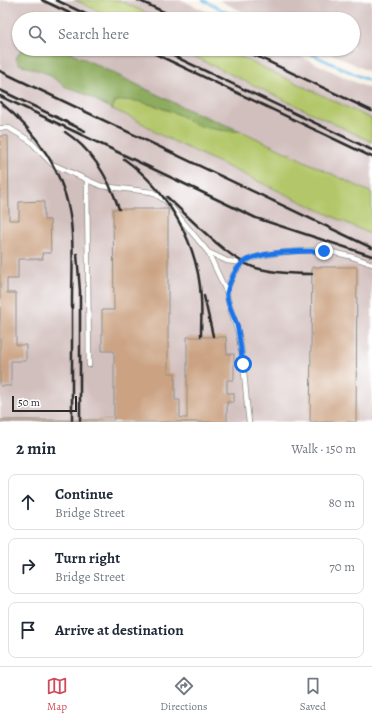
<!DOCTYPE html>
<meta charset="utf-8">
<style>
body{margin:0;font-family:Alegreya,serif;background:#f6f6f7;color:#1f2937}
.scale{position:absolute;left:12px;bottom:10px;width:65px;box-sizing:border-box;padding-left:4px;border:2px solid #2b2b2b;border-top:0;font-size:11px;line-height:14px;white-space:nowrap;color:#2b2b2b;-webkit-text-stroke:3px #fff;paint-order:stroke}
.stop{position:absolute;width:12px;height:12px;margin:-9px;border:3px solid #1a73e8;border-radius:50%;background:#fff}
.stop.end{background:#1a73e8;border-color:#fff;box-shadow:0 1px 4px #0008}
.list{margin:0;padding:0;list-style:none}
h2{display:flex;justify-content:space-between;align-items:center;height:52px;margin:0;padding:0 16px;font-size:17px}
h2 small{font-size:13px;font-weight:400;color:#747a83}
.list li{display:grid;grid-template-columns:26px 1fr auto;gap:12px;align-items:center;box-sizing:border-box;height:56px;margin:0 8px 8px;padding:0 8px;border:1px solid #e0e1e3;border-radius:8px}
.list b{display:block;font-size:15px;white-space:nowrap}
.list p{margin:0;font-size:13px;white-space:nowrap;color:#747a83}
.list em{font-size:13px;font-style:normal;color:#747a83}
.icon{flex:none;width:22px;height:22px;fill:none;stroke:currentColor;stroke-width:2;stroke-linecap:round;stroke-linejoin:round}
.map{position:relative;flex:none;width:372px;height:422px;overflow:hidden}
.search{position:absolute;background:#fff;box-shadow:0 1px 3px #0004;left:12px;right:12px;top:12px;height:44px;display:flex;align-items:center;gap:10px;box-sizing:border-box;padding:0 14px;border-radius:22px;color:#747a83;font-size:15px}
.sheet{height:244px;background:#fff}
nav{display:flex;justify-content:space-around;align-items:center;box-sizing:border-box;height:56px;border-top:1px solid #e0e1e3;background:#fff;font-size:11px;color:#747a83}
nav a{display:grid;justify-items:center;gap:2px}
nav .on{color:#d1495b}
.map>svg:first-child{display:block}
.industrial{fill:#d1bfbd}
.green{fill:#b3c76b;stroke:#6f794b}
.forest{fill:#8eac5f;stroke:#5c6c45}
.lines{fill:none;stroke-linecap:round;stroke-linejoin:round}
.stream{stroke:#70bbe9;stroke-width:2.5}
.building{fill:#cba282}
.service-casing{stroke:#918e86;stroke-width:6}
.service{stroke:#fff;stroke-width:4.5}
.rail{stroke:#2b2b2b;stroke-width:2.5}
.route{stroke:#1a73e8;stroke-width:5}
</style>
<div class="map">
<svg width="372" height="422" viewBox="0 0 372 422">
<rect width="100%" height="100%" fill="#fff"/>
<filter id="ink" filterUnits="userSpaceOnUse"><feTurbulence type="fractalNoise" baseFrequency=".025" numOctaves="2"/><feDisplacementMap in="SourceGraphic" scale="8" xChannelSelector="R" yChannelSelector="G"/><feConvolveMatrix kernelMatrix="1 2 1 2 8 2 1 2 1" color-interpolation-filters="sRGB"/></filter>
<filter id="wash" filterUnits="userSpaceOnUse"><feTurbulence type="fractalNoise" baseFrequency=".012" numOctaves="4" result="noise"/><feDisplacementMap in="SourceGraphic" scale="16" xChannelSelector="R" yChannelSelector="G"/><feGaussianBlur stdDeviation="0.9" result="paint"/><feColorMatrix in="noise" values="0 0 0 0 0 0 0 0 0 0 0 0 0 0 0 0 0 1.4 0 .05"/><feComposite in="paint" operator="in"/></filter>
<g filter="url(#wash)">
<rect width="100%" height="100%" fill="#f7f0e2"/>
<path class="industrial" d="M0,0H75L115,19H19V49H178L372,142V422H0Z
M119,0H182L222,19H160Z
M218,0H372V73L322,49H353V19H258Z
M224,49H285L372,90V119Z"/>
<path class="green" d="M75,0H119L160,19H115Z
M178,49H224L372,119V142Z
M122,99L141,101L176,113L197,125L217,129L241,131L372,193V235L156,133C143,122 128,116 112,109L115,102Z"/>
<path class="forest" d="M22,49H64L191,111L241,131C228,132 210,129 197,125C190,122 183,116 175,113C159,107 131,96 115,102L112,109L79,91L66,87L48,74L19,64L16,58Z"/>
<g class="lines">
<path class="stream" d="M203,0L240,19
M300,49L372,82"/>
</g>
<g id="blocks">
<path class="building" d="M0,136H8L9,220H19V202L44,201V220H50L51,253H42L43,259H18V279H7V293H16V345H26V361H11V386H0Z
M113,209H168V373H175V400H180V418H187V337H226L227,354H234V380H227V393H234V402H227V422H0V420H114V351H102V310H114Z
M312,267H357L356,422H310Z"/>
</g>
</g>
<g filter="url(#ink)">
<use href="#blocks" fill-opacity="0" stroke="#918e86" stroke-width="1"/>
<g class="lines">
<g class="service-casing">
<path id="service" d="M0,128H9L30,141L52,164L101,186L152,192L166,201L208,252L227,293
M87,180L89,365
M208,252L227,261L244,263
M249,422C245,394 245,365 239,337C237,326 227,303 227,293C228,283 236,268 244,262C258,253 308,249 325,251C341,253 357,258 372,264"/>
</g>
<use href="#service" class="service"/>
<path class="rail" d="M42,0L82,19
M56,0L96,19
M138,0L179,19
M175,12L190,19
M145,49L372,157
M159,49L372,150
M242,49L372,111
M0,71L372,248
M0,90L85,131
M0,96L256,218L372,256
M0,102C37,132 65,173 71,222C74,248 72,275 72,301C72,341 72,380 72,420
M65,132C93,150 109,179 119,209
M124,159C168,190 199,245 201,299C202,312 201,324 201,336
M167,197C188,216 227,258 253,267C272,273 292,274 312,274
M77,254L80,291V420
M204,296L213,336"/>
</g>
</g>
<g class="lines" filter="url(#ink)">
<path class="route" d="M243,364C241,351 240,338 237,325C234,316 226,302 227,293C229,282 236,267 245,261C264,251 303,251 324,251"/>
</g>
</svg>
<div class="scale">50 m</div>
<div class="stop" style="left:243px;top:364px"></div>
<div class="stop end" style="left:324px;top:251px"></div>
<div class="search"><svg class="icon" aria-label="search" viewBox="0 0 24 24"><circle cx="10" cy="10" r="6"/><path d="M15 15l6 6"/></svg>Search here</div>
</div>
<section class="sheet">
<h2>2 min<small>Walk · 150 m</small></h2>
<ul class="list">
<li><svg class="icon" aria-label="ahead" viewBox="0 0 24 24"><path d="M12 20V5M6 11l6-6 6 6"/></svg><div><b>Continue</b><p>Bridge Street</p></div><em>80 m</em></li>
<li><svg class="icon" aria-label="right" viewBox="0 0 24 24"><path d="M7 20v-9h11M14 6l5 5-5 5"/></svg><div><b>Turn right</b><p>Bridge Street</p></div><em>70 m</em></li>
<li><svg class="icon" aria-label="arrive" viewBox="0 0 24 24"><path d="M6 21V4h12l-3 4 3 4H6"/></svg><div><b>Arrive at destination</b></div></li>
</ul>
</section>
<nav>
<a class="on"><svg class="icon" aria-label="map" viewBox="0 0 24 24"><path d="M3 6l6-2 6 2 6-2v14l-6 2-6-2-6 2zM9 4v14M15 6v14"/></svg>Map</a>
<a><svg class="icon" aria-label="directions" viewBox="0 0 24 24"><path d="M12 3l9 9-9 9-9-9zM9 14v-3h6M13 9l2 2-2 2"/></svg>Directions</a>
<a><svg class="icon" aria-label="saved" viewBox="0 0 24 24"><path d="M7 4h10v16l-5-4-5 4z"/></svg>Saved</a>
</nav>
